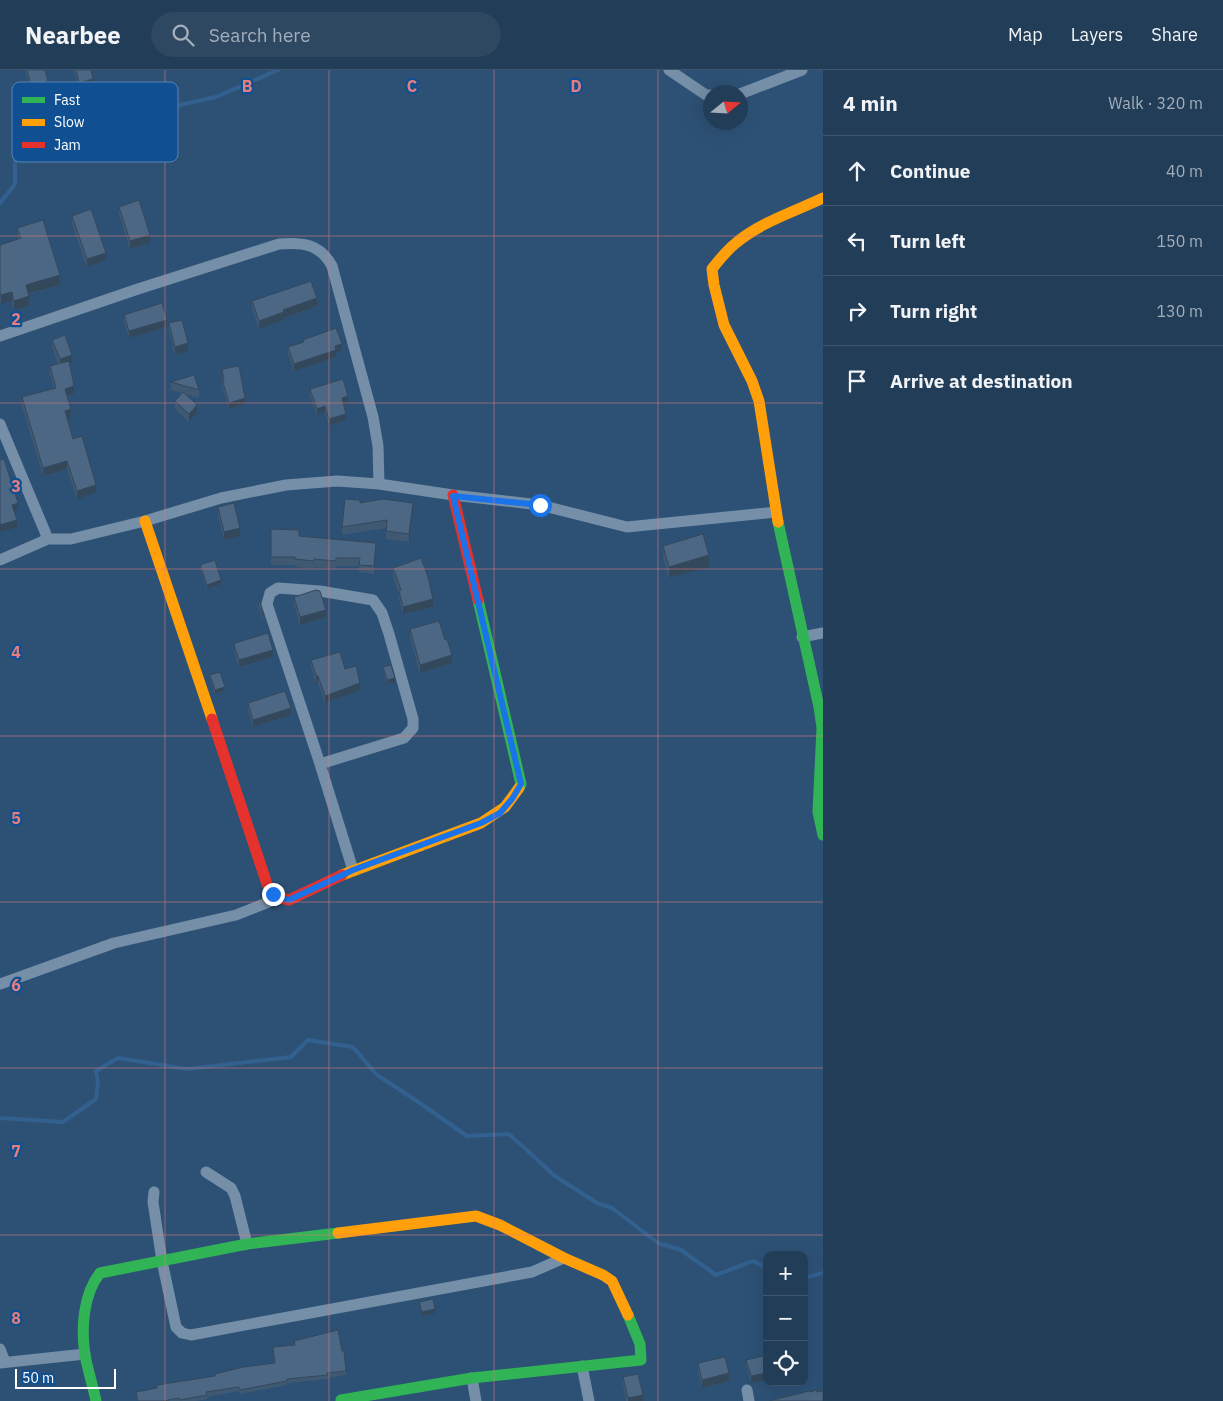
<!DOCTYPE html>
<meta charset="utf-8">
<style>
body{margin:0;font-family:"IBM Plex Sans",sans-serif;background:#2e4861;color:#f1f3f6}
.controls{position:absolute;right:15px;bottom:15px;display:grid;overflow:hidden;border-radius:10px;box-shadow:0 5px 20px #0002}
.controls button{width:45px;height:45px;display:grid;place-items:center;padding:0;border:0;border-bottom:1px solid #3f566e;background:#223d58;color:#f1f3f6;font:25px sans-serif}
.compass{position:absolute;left:703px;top:15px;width:45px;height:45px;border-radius:50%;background:#223d58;box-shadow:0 5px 20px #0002;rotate:72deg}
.scale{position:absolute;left:15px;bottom:12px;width:101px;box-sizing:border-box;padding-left:5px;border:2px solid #fff;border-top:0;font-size:14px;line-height:18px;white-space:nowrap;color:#fff;-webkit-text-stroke:4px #105092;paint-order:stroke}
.stop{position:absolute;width:15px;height:15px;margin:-11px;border:4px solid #1a73e8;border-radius:50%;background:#fff}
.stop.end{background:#1a73e8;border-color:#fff;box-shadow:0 1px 5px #0008}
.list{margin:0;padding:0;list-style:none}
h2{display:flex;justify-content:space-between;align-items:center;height:65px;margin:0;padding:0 20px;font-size:21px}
h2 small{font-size:16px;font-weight:400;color:#a2aeba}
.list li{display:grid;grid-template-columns:32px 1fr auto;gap:15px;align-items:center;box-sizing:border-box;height:70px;padding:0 20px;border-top:1px solid #3f566e}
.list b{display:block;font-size:19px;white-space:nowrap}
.list em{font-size:16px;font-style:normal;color:#a2aeba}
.icon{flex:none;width:28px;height:28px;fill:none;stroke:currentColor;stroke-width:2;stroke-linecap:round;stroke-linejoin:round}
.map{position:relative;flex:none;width:823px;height:1331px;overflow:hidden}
header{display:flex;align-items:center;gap:30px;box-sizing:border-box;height:70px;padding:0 25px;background:#223d58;border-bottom:1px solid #3f566e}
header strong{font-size:24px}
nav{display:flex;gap:28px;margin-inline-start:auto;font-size:18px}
.search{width:350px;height:45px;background:#2e4861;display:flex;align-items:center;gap:12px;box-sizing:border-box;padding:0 18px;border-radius:28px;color:#a2aeba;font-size:19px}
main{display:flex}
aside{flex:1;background:#223d58}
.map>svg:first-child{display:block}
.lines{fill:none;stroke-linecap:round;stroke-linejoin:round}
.stream{stroke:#32608f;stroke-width:4}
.street{stroke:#758fa8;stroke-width:11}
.fast{stroke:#30b455;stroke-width:11}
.slow{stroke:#ff9f0a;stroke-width:11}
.jam{stroke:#e5322d;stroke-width:11}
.wall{fill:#405972}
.shaded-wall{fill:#34485c}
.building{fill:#4b6784;stroke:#34485c}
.route{stroke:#1a73e8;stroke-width:6}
.grid{fill:none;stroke:#e67e7e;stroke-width:1;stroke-opacity:0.55}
.key{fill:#105092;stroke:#5884b3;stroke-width:1}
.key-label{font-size:14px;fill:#fff}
.grid-label{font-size:16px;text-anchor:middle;font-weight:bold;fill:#e67e7e;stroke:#105092;stroke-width:4.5;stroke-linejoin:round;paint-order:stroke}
</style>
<header>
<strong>Nearbee</strong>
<div class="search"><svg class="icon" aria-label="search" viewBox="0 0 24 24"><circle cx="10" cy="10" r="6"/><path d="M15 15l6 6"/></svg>Search here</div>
<nav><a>Map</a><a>Layers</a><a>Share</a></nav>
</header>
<main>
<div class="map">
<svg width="823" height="1331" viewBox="0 0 823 1331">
<rect width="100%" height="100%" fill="#2d5175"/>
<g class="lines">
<path class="stream" d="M0,133L15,114V71L216,27L278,0
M0,1048L63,1052L96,1029L98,1012L96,1001L118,988L187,999L291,987L308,970L353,977L377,1005L417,1031L467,1066L509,1064L555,1106L597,1133L612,1138L658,1173L681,1180L716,1205L753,1191L767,1198
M804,1208L823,1203"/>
<path class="street" d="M669,0L706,25H710
M740,24L802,0
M0,266L138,219L279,174C303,172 320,174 332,196L373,347L378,376L379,414
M0,354L48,469L0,490
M48,469H71L145,451L221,428L286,415L337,411L379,414L453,425L540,435L627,457L776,442
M802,567L823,563
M320,694L404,668L413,658V649L389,564L382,543L373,530L320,521L278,518L270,523L267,534L320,694L353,800
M0,914L114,873L236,845L279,828
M206,1102L231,1118L235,1126L247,1174
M154,1122L153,1132L162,1191L176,1257L182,1263L191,1265L532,1202L564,1188
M0,1279L5,1292
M0,1293L85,1284
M582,1296L589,1331
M472,1308L476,1331
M747,1320L749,1331"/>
<path class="fast" d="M778,452L819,637L822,658L818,742L823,765
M478,530L521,714L519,718
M341,1330L472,1308L641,1290L640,1274L628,1245
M96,1331C93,1316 88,1301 85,1285C81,1259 83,1224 100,1203L247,1174L338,1163"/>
<path class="slow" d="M145,451L212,649
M778,452L759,331L752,311L724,255L714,215L712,199C719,190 727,180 736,173C761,152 794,142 823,128
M342,805L481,753L505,737L519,718
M338,1163L476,1146L500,1155L564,1188L603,1205L612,1211L628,1245"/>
<path class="jam" d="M453,425L478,530
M212,649L267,814C272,824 278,828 289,830L342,805"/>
</g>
<path class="wall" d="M25,0H45L48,19L31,23Z
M74,0H91L93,16L79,20Z
M119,137L150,173L130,179L119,144Z
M72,146L106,190L87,197L72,154Z
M17,158L60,215L29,224V236L14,240L12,231L1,234L0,231V175L18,169Z
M252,231L317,236L284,248V250L259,259L252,239Z
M124,245L167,257L129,268L124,252Z
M169,253L188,281L175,284L169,261Z
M52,270L72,293L70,294L74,324L68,327L71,347L67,348L73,369L96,423L77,429L67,399L43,406L22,336V327L54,319L50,304V296L58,294L52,277Z
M303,270L342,281L336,283V287L294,301L288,284V277L303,272Z
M222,299L245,334L229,339L222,316Z
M171,312L199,320V328L185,324L197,343L189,352L175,339V331L182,323L171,320Z
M310,319L348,333L344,334L346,350L329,356L325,342L317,345L310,326Z
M360,433L413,441L409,472L386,469V458L342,465V457Z
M218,437L240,466L224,470L218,445Z
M271,459L299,466L376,481L374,504L359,502V496H336V499L314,497V499L295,497V495H271Z
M663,476L709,497L669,508L663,487Z
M200,495L221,514L207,519L200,499Z
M393,498L433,537L403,544L399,529V524L393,506Z
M294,527L326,547L300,555L294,535Z
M258,533L264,550H263L258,537Z
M410,559L452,593L420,603L410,567Z
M235,573L273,587L239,597L234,582Z
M311,590L345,599L360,620L325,633L318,613L316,614L311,597Z
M383,597L395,612L387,614L383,601Z
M210,605L225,621L215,624L210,609Z
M248,633L291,645L253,657L248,640Z
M294,1271L346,1301V1305L328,1308V1309L287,1313V1315L240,1324L239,1321L207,1327V1329L196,1331H137L136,1322L215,1306L274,1293L273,1277L294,1275Z
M767,1285L751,1313L746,1296V1290Z
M698,1293L729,1311L702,1318L698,1301Z
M623,1307L643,1331H626L623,1315Z"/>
<path class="shaded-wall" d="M93,9V16L79,20V13Z
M48,11V19L31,23V16Z
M150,165V173L130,179V171Z
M106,183V190L87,197V189Z
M60,205V215L26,224V215Z
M12,222V231L1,234V225Z
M29,226V236L14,240V231Z
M317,228V236L284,248V250L259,259V251L283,240Z
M167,250V257L129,268V261Z
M188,273V281L175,284V277Z
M342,274V281L336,283V287L294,301V294Z
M72,285V293L60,297V289Z
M74,316V324L65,327V319Z
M348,326V333L342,335V328Z
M245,328V334L229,339V333Z
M197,335V343L189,352V344Z
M325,336V342L317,345V339Z
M71,339V347L65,349V341Z
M346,344V350L329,356V349Z
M67,391V399L43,406V398Z
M96,415V423L77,429V421Z
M18,433V440L12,442V435Z
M413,433V441L409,472V464Z
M17,450V457L0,462V455Z
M240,458V466L224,470V462Z
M376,473V481L374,504V496Z
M709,485V497L669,508V497Z
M221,510V514L207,519V515Z
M433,529V537L403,544V537Z
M326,540V547L300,555V547Z
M273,580V587L239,597V590Z
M452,585V593L420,603V595Z
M316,606H318V613L316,614Z
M395,608V612L387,614V610Z
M360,613V620L325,633V626Z
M225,617V621L215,624V620Z
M291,638V645L253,657V650Z
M435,1239V1243L422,1246V1242Z
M729,1303V1311L702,1318V1310Z
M767,1303V1309L751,1313V1306Z
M643,1325V1331H628V1328Z"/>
<path class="building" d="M27,0H45L48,11L31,16Z
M76,0H91L93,9L79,13Z
M139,130L150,165L130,171L119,137Z
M91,139L106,183L87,189L72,146Z
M43,150L60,205L26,215L29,226L14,231L12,222L1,225L0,222V175L21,168L17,158Z
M311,211L317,228L283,240L284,242L259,251L252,231Z
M162,233L167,250L129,261L124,245Z
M182,250L188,273L175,277L169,253Z
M336,258L342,274L335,276L336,280L294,294L288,277L304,272L303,270Z
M65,265L72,285L60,289L52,270Z
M69,291L74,316L65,319L71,339L65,341L73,369L82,366L96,415L77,421L67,391L43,398L22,327L56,318L50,296Z
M239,296L245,328L229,333L222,309L224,310L222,299Z
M194,305L199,320L171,312Z
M343,309L348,326L342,328L346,344L329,349L325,336L317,339L310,319Z
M183,322L197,335L189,344L175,331Z
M4,389L18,433L12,435L17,450L0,455V390Z
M345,429L360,430V433L383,429L413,433L409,464L386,461L387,450L342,457Z
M234,433L240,458L224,462L218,437Z
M271,459L299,460V466L376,473L374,496L359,495L360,488H336V491L314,489V491L295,489V487H271Z
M703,464L709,485L669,497L663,476Z
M421,488L428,507L433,529L403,537L399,521L401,520L393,498Z
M215,490L221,510L207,515L200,495Z
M316,520L320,521L326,540L300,547L294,527Z
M260,532L264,546H263L258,533Z
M439,551L445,570L447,569L452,585L420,595L410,559Z
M268,563L273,580L239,590L234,575L235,574V573Z
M340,582L345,599L356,596L360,613L325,626L318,606H316L311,590Z
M391,595L395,608L387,610L383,597Z
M220,602L225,617L215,620L210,605Z
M285,621L291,638L253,650L248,633Z
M433,1229L435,1239L422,1242L419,1232Z
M338,1260L342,1281H344L346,1301L327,1303L328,1305L287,1309V1311L240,1320L239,1317L206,1322L207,1325L180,1330L179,1328L163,1331H138L136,1322L157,1318V1315L215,1306V1304L243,1297L275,1293L273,1277L295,1275L294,1271Z
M767,1285V1303L751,1306L746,1290Z
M725,1287L729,1303L702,1310L698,1293Z
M638,1304L643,1325L628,1328L623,1307Z
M817,1320V1322L823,1321V1331H769L809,1321L810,1322Z"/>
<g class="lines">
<path class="route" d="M273,824L279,828L289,830L353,800L481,753L500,743L512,729L521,714L518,701L453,426L540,435"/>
</g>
<path class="grid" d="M165,0V1331M329,0V1331M494,0V1331M658,0V1331M0,166H823M0,333H823M0,499H823M0,666H823M0,832H823M0,998H823M0,1165H823"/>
<rect x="12" y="12" width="166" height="80" rx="8" class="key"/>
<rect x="22" y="27" width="23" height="6" fill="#30b455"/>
<rect x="22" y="49" width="23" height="7" fill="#ff9f0a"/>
<rect x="22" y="72" width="23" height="6" fill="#e5322d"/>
<g class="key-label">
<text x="54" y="35">Fast</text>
<text x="54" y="57">Slow</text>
<text x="54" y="80">Jam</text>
</g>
<g class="grid-label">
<text x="247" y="22">B</text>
<text x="412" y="22">C</text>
<text x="576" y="22">D</text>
<text x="16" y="255">2</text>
<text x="16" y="422">3</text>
<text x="16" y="588">4</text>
<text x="16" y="754">5</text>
<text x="16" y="921">6</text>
<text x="16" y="1087">7</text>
<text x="16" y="1254">8</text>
</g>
</svg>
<div class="controls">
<button>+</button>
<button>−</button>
<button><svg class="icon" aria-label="locate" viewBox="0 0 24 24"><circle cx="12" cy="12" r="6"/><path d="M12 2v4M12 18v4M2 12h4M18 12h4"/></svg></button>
</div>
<svg class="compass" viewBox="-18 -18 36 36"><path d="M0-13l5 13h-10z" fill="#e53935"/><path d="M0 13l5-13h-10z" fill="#a2aeba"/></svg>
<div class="scale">50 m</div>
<div class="stop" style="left:540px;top:435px"></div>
<div class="stop end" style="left:273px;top:824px"></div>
</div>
<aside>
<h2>4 min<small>Walk · 320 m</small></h2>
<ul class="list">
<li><svg class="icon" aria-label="ahead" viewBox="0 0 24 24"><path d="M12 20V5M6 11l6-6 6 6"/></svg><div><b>Continue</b></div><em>40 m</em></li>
<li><svg class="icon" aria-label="left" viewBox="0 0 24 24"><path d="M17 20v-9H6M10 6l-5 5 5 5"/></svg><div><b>Turn left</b></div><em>150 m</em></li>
<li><svg class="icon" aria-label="right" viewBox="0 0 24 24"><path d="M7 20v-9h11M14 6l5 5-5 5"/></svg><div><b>Turn right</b></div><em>130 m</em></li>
<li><svg class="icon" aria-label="arrive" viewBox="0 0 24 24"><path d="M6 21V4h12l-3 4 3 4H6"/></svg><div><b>Arrive at destination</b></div></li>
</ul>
</aside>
</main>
